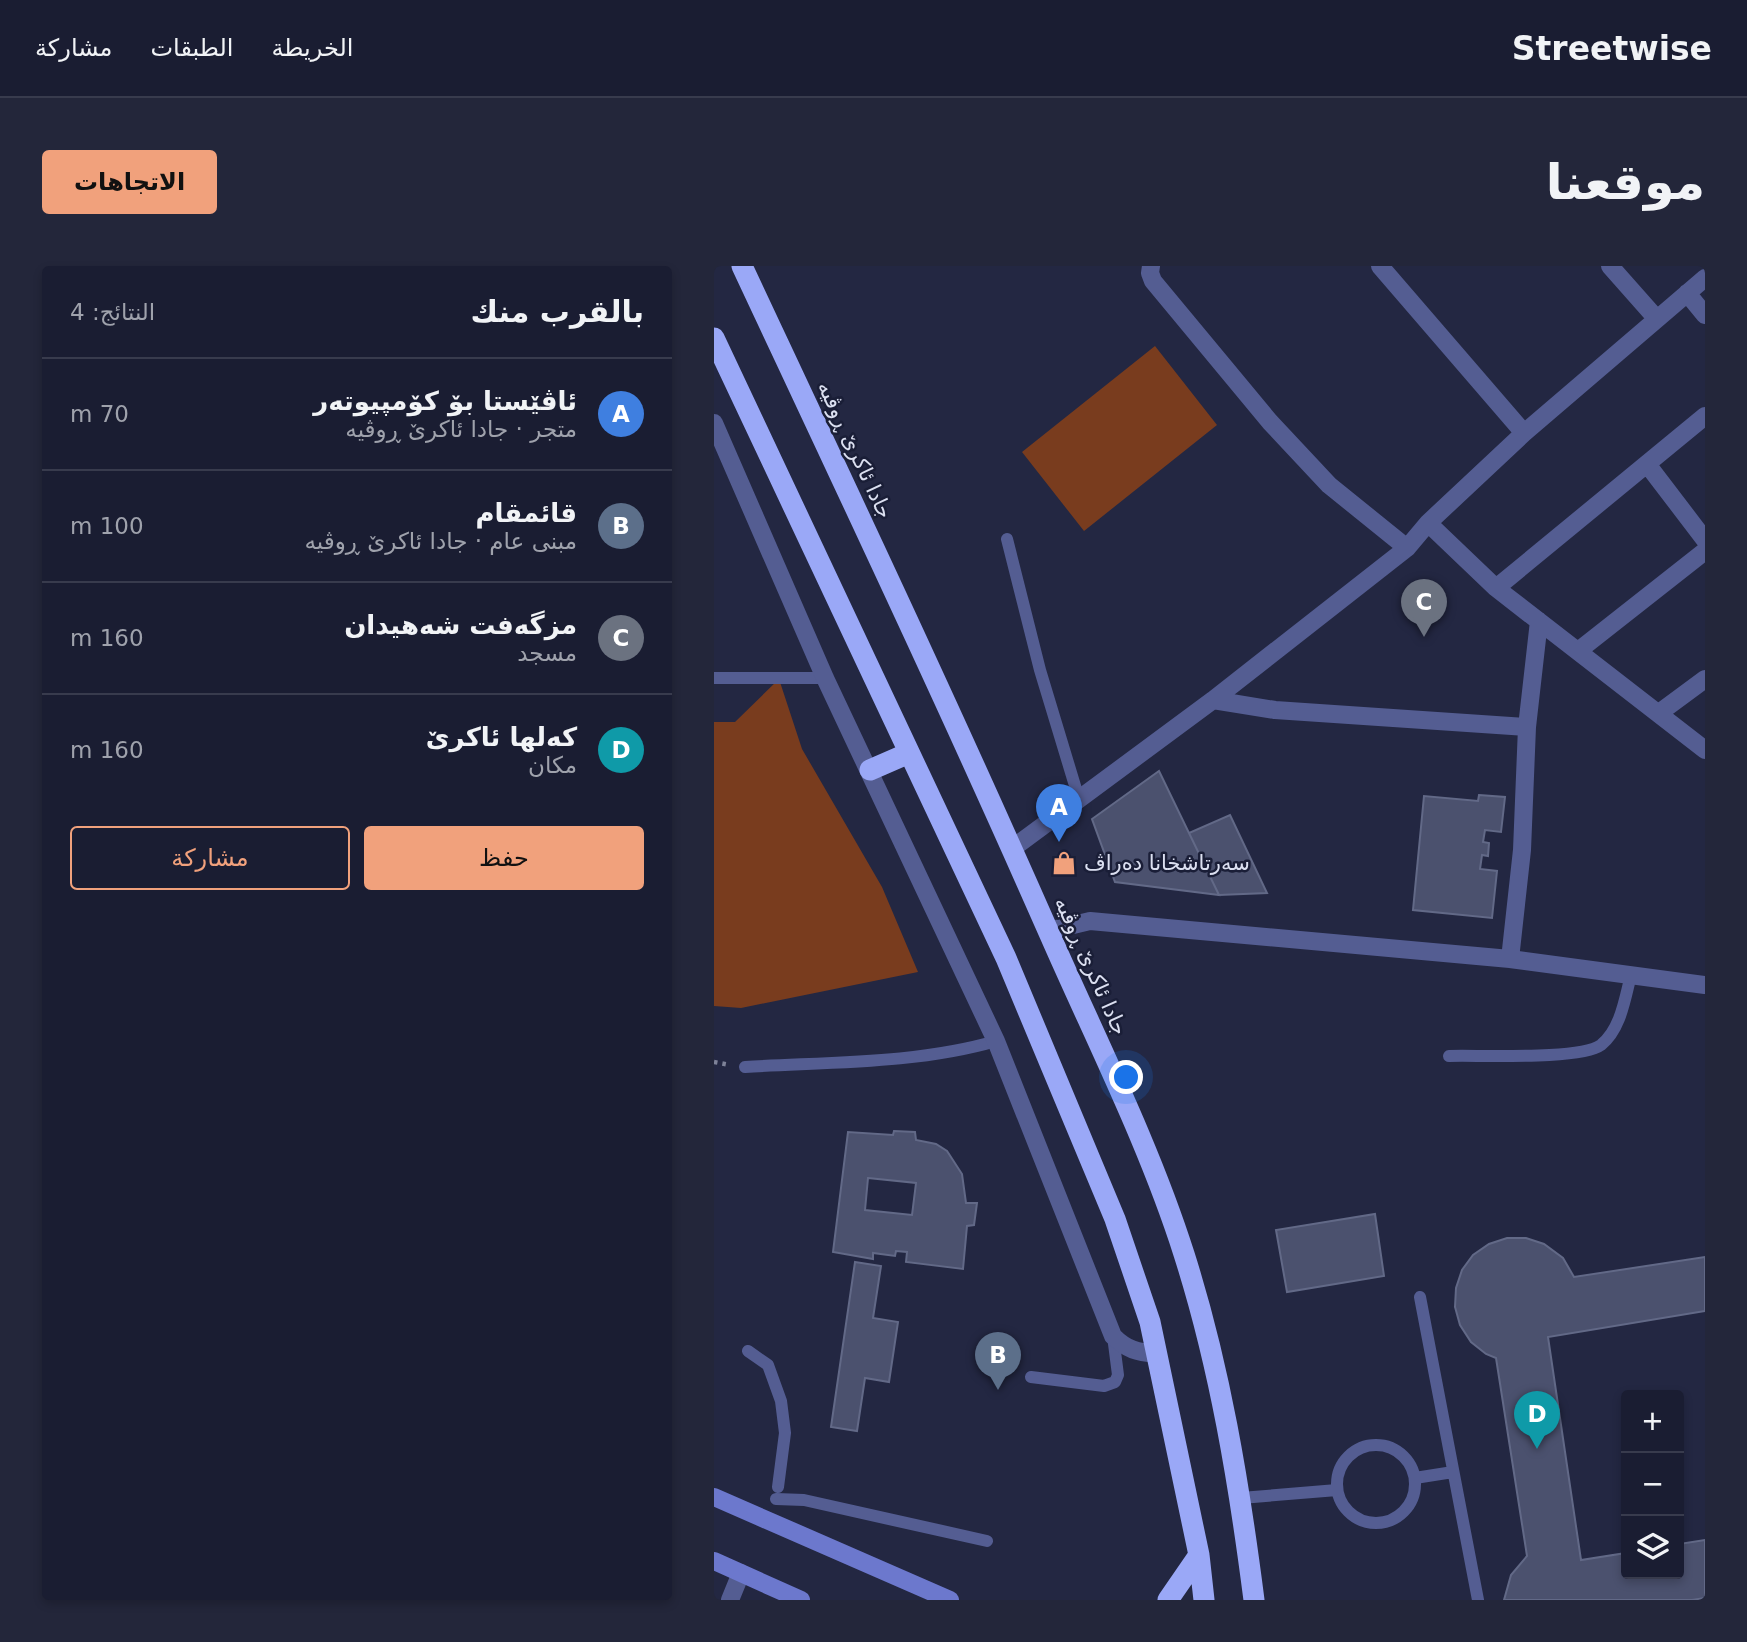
<!DOCTYPE html>
<html lang="ar">
<meta charset="utf-8">
<style>
body{margin:0;font-family:"DejaVu Sans","Noto Sans Arabic",sans-serif;background:#23263a;color:#f1f3f6;direction:rtl}
.controls{position:absolute;right:21px;bottom:21px;display:grid;overflow:hidden;border-radius:7px;box-shadow:0 4px 10px #0003}
.controls button{width:63px;height:63px;display:grid;place-items:center;padding:0;border:0;border-bottom:2px solid #383b4d;background:#1a1d32;color:#f1f3f6;font:35px sans-serif}
.you{position:absolute;left:413px;top:812px;width:24px;height:24px;margin:-18px;border:5px solid #fff;border-radius:50%;background:#1a73e8;box-shadow:0 0 0 10px #1a73e833}
.badge{display:grid;place-items:center;width:46px;height:46px;border-radius:50%;background:#f1a17c;color:#fff;font-size:23px;font-weight:700}
.pin{position:absolute;translate:-50% -58px;filter:drop-shadow(0 2px 4px #0008)}
.pin::after{content:'';position:absolute;top:37px;width:24px;height:21px;background:inherit;clip-path:polygon(0 0,100% 0,50% 100%)}
.list{margin:0;padding:0;list-style:none}
h2{display:flex;justify-content:space-between;align-items:center;height:91px;margin:0;padding:0 28px;font-size:30px}
h2 small{font-size:23px;font-weight:400;color:#9fa2ac}
.list li{display:grid;grid-template-columns:46px 1fr auto;gap:21px;align-items:center;box-sizing:border-box;height:112px;padding:0 28px;border-top:2px solid #383b4d}
.list b{display:block;font-size:26px;white-space:nowrap}
.list p{margin:0;font-size:23px;white-space:nowrap;color:#9fa2ac}
.list em{font-size:23px;font-style:normal;color:#9fa2ac}
.actions{display:flex;gap:14px;padding:21px 28px}
.actions a{flex:1;padding:16px 0;border:2px solid #f1a17c;border-radius:7px;text-align:center;font-size:24px;color:#f1a17c}
.actions .main{background:#f1a17c;color:#111}
.icon{flex:none;width:38px;height:38px;fill:none;stroke:currentColor;stroke-width:2;stroke-linecap:round;stroke-linejoin:round}
.map{position:relative;flex:none;width:991px;height:1334px;overflow:hidden;direction:ltr;border-radius:7px}
header{display:flex;align-items:center;gap:42px;box-sizing:border-box;height:98px;padding:0 35px;background:#1a1d32;border-bottom:2px solid #383b4d}
header strong{font-size:33px}
nav{display:flex;gap:38px;margin-inline-start:auto;font-size:24px}
.intro{display:flex;align-items:center;justify-content:space-between;box-sizing:border-box;height:168px;padding:0 42px}
h1{margin:0;font-size:49px}
.button{padding:18px 32px;border-radius:7px;background:#f1a17c;color:#111;font-size:24px;font-weight:700}
main{display:flex;gap:42px;padding:0 42px}
aside{flex:1;background:#1a1d32;border-radius:7px;box-shadow:0 4px 10px #0003}
.map>svg:first-child{display:block}
.green{fill:#793c1e}
.building{fill:#4b516e;stroke:#626987;stroke-width:2;fill-rule:evenodd}
.lines{fill:none;stroke-linecap:round;stroke-linejoin:round}
.path{stroke:#7e8298;stroke-width:4.5;stroke-dasharray:3.5 5;stroke-linecap:butt}
.lane{stroke:#545d92;stroke-width:12}
.street{stroke:#545d92;stroke-width:18}
.secondary{stroke:#6c78cd;stroke-width:18}
.highway{stroke:#9aa8f7;stroke-width:21}
.labels{text-anchor:middle;stroke-width:5;stroke-linejoin:round;paint-order:stroke}
.street-label{font-size:21px;fill:#dce0f1;stroke:#1a1e37}
.poi-label{font-size:21px;fill:#dce0f1;stroke:#1a1e37;text-anchor:start}
</style>
<header>
<strong>Streetwise</strong>
<nav><a>الخريطة</a><a>الطبقات</a><a>مشاركة</a></nav>
</header>
<div class="intro"><h1>موقعنا</h1><a class="button">الاتجاهات</a></div>
<main>
<div class="map">
<svg width="991" height="1334" viewBox="0 0 991 1334">
<rect width="100%" height="100%" fill="#232742"/>
<path class="green" d="M441,80L503,159L370,265L308,186Z
M65,413L88,483L168,621L204,706L27,742L0,740V456H21Z"/>
<path class="building" d="M445,505L505,629L401,616L378,553Z
M765,529L791,531L787,566L771,564L769,576L775,577L774,590L768,589L766,603L783,605L778,652L699,644L710,530L764,535Z
M516,549L553,627L505,629L475,567Z
M180,865L201,866L202,874L222,878L233,885L248,908L252,937H263L260,959L253,960L249,1003L192,996L193,986L182,985L181,990L159,987V993L119,986L134,866L179,869ZM154,912L202,917L198,949L151,944Z
M661,948L670,1010L573,1026L562,964Z
M793,972H812L830,978L849,992L860,1011L991,991V1045L834,1071L867,1294L912,1287V1308H965V1278L991,1274V1332L978,1334H790L797,1309L813,1290L782,1092L772,1088L757,1076L746,1059L741,1041L742,1022L748,1004L759,989L775,978Z
M141,996L167,1000L159,1052L184,1056L175,1116L151,1112L143,1165L117,1161Z"/>
<g class="lines">
<path class="path" d="M0,796L16,799"/>
<path class="lane" d="M293,273L326,404L365,533
M0,412H111
M735,790C765,789 867,794 887,779C907,763 911,732 917,709
M31,801C113,796 203,798 282,775
M706,1031L764,1334
M34,1085L54,1099L67,1135L71,1167L64,1221
M317,1111L390,1120L401,1116L404,1109L399,1070
M623 1218a39 39 0 1 1 78 0a39 39 0 1 1-78 0Z
M701,1212L739,1206
M527,1232L623,1224
M62,1233L90,1234L273,1275"/>
<path class="street" d="M437,0L436,7L439,15L556,156L615,219L693,282
M666,0L810,167
M896,0L942,52
M973,27L991,49
M0,157L111,412L282,775L399,1070C413,1084 423,1086 443,1088
M933,198L991,274
M714,257L782,322L991,484
M782,322L991,150
M864,385L991,285
M499,434L561,444L813,461
M945,447L991,413
M299,582L499,434L693,282L714,257L810,167L991,12
M334,665L376,655L796,693L991,719
M796,693L808,584L813,461L825,355
M16,1334L27,1307"/>
<path class="secondary" d="M0,1231L236,1334
M0,1295L87,1334"/>
<path class="highway" d="M28,0C132,222 237,444 336,669C382,774 435,878 470,988C506,1101 525,1217 540,1334
M0,72L292,692L401,953L436,1056L485,1289L490,1334
M156,504L195,487
M454,1334L485,1289"/>
</g>
<defs>
<g id="shop-bare" transform="scale(1.89)"><path d="M-5-2.5h2.3a2.7 3.5 0 0 1 5.4 0H5L5.5 6h-11ZM-1.5-2.5h3a1.5 2.3 0 0 0-3 0Z" fill="#f1a17c" stroke="#1a1e37" stroke-width="2.5" paint-order="stroke"/></g>
</defs>
<g fill-rule="evenodd">
<use href="#shop-bare" x="350" y="597"/>
</g>
<g class="labels">
<g class="street-label">
<text transform="translate(141 184) rotate(65)" y="7">جادا ئاکرێ ڕوڤیە</text>
<text transform="translate(377 700) rotate(66)" y="7">جادا ئاکرێ ڕوڤیە</text>
</g>
<g class="poi-label">
<text x="370" y="604">سەرتاشخانا دەراڤ</text>
</g>
</g>
</svg>
<div class="controls">
<button>+</button>
<button>−</button>
<button><svg class="icon" aria-label="layers" viewBox="0 0 24 24"><path d="M12 4l9 5-9 5-9-5zM3 14l9 5 9-5"/></svg></button>
</div>
<div class="you"></div>
<div class="pin badge" style="left:345px;top:576px;background:#3f7fe0">A</div>
<div class="pin badge" style="left:284px;top:1124px;background:#5c6f8a">B</div>
<div class="pin badge" style="left:710px;top:371px;background:#6b7280">C</div>
<div class="pin badge" style="left:823px;top:1183px;background:#0f9aa8">D</div>
</div>
<aside>
<h2>بالقرب منك<small>النتائج: 4</small></h2>
<ul class="list">
<li><span class="badge" style="background:#3f7fe0">A</span><div><b>ئاڤێستا بۆ کۆمپیوتەر</b><p>متجر · جادا ئاکرێ ڕوڤیە</p></div><em>70 m</em></li>
<li><span class="badge" style="background:#5c6f8a">B</span><div><b>قائمقام</b><p>مبنى عام · جادا ئاکرێ ڕوڤیە</p></div><em>100 m</em></li>
<li><span class="badge" style="background:#6b7280">C</span><div><b>مزگەفت شه‌هيدان</b><p>مسجد</p></div><em>160 m</em></li>
<li><span class="badge" style="background:#0f9aa8">D</span><div><b>کەلها ئاکرێ</b><p>مكان</p></div><em>160 m</em></li>
</ul>
<div class="actions"><a class="main">حفظ</a><a>مشاركة</a></div>
</aside>
</main>
